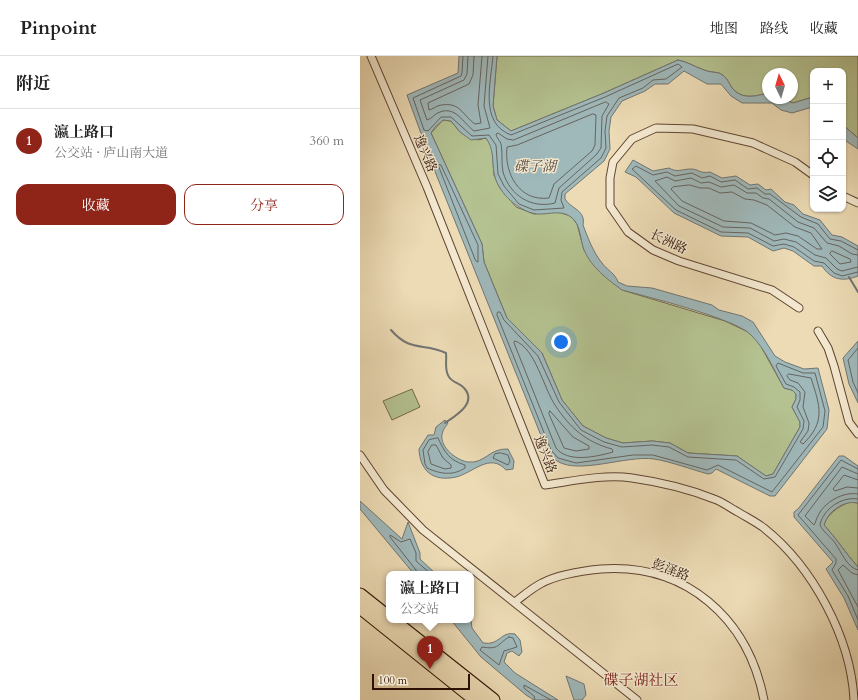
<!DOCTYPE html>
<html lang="zh">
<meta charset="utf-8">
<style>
body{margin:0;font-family:Cardo,"Noto Serif SC",serif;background:#f6f6f6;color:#222}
.controls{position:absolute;right:12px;top:12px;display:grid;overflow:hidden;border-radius:8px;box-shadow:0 1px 3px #0004}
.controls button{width:36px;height:36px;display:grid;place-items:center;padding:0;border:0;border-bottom:1px solid #e0e0e0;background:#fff;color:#222;font:20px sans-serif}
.compass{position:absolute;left:402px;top:12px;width:36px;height:36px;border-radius:50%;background:#fff;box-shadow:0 1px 3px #0004;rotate:355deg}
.scale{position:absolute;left:12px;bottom:10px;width:98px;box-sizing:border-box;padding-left:4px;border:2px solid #2e1104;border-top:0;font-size:11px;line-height:14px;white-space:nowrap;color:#2e1104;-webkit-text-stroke:3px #f3e8cf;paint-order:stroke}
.you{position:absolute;left:201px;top:286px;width:14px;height:14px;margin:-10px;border:3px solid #fff;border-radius:50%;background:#1a73e8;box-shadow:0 0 0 6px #1a73e833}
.badge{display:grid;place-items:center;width:26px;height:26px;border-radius:50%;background:#8f2418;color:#fff;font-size:13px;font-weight:700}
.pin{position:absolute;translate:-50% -33px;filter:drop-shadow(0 1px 2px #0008)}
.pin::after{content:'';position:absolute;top:21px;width:14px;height:12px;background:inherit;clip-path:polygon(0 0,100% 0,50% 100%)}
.popup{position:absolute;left:26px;top:515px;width:88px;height:52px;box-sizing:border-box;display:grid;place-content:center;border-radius:8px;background:#fff;filter:drop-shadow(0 1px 3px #0005);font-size:13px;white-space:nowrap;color:#767676}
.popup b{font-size:15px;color:#222}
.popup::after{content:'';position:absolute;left:50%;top:100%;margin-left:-8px;border:8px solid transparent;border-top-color:#fff}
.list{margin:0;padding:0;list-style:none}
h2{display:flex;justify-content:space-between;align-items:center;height:52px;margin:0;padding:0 16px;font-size:17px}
h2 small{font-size:13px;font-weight:400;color:#767676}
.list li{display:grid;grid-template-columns:26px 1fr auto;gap:12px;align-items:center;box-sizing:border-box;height:64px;padding:0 16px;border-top:1px solid #e0e0e0}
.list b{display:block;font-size:15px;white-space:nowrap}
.list p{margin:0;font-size:13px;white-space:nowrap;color:#767676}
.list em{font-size:13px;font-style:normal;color:#767676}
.actions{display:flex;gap:8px;padding:12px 16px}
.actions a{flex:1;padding:9px 0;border:1px solid #8f2418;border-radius:12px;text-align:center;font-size:14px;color:#8f2418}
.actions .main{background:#8f2418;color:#fff}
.icon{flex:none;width:22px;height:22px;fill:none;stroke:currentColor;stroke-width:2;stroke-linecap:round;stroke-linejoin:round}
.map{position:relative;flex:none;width:498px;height:644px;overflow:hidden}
header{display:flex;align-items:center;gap:24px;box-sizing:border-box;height:56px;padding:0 20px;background:#fff;border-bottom:1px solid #e0e0e0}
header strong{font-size:19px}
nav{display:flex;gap:22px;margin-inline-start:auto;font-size:14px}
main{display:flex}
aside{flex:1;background:#fff}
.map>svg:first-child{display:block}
.green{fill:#b4c190;stroke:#71694a}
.water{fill:#9fb8ba;stroke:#727571;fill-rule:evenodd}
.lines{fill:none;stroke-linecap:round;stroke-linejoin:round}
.shore{stroke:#66645f;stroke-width:1}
.stream{stroke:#727571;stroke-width:2}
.street-casing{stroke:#5e4430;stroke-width:9}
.highway-casing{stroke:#2e1104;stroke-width:15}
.street{stroke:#f3e8cf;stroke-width:7}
.highway{stroke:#ecdbb5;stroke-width:13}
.labels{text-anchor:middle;stroke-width:3;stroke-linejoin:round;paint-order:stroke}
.street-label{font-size:13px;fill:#2e1104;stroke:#f3e8cf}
.water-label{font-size:14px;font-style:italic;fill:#564b44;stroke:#f3e8cf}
.quarter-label{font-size:15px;fill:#7a1f14;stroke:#f3e8cf}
</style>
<header>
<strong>Pinpoint</strong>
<nav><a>地图</a><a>路线</a><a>收藏</a></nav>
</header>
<main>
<aside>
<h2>附近<small></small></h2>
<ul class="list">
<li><span class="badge">1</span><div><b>瀛上路口</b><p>公交站 · 庐山南大道</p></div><em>360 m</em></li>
</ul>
<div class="actions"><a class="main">收藏</a><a>分享</a></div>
</aside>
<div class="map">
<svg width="498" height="644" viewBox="0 0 498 644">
<rect width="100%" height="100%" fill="#ecdbb5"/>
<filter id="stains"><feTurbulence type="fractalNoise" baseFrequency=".005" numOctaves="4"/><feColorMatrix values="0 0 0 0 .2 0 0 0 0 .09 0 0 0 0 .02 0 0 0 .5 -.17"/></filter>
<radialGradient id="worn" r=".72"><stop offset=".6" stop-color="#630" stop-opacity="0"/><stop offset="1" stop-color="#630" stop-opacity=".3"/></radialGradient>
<path class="green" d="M137,0H498V82L483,69V15H453V41L433,47L421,42H432V18H408V37C396,40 383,44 373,33C368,27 368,21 359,17C354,16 349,16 344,14C335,11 328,6 318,4L244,37L151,75L137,64L133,50Z
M83,64L91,65L100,76L118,84L126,82L132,90L134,119L140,132L156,151L174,158L198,156L211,160L217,168L224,194L262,234L365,265L388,276L399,287L424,332L432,334L436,338V343L432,351L440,366V371L413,418L406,420L377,400L328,397L310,387L292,385L263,387L246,382L223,370L202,344L182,297L147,262L124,206L122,188L71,77Z
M52,333L60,351L32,364L23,345Z
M490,446L498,447V511C486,498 477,483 464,469C467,458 479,450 490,446Z"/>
<path class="water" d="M99,0H137L133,50L137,64L151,75L244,37L318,4C328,6 335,11 344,14C349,16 354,16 359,17C368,21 368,27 373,33C383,44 396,40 408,37V42H421L433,47L453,41V52H449L432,57L421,54L412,47H382L371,40L361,28H347L324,15L308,28H295L285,35L262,45L251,61L249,75L250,93L244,105L205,138V143C211,153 226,154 223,169C228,182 233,196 242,207C247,214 255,217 258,226L267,230L292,232L352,249L359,254L382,260L393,266L415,300L425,306L444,313L458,312L469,354L467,373L415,440H410L356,413L352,417L348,418C330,413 312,406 294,403C266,399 219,419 197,405C193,403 191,400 188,397L74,113L47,39L98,17ZM83,64L91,65L100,76L111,84L126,82C134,93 132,104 134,117C137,135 155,152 172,157C184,161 199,152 211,161C221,168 220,184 224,194C231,211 248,224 262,234C288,241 373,262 390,278C405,292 414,314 424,332L432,334L436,338V343L432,351L440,366V371L413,418L406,420L377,400L328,397L310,387L292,385L263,387L246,382L223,370L202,344L182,297L147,262L124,206L122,188L71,77L75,71Z
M483,69L498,82V93L483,83Z
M273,104L293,115L309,112C317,117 322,113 331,113C339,113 340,118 350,116L362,122L376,120L390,129L398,128L406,134L411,133L425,146L434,149L443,158L460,164L472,179L482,181L498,190V220C483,226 471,224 462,210H454L433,195L424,192L413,195L388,181L361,180L314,157L276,121L265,116Z
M498,285V347L489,328L483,302Z
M85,364L88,367C87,369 84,372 83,375C77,389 95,404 108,406C125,408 129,392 148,393L154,405L153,413L146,414C130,396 113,417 96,421C73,426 60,415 59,393L68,379H74L76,371Z
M479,400H484L498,410V447C484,444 468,455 464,469C477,483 486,498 498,511V574L484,542L466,513L473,506L434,461V456L438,453Z
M0,445L42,483L48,466L60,497V503L76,518H54L0,453Z
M91,564H111L112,572L123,587C140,590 140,575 155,578L160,584L162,596L159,600L152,595L147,597L144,606L155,617L198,644H174L166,639L121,601Z
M206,620L224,628L226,639L222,644H214Z"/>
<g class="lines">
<path class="shore" d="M103,0L102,17L101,20L53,42L64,74L68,75L81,61H91L112,80L129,79L136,89L138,118L144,130L159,148L174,154L204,152L201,144L202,136L241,102L246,92L245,75L247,60L259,42L283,32L293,24L306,23L322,11L318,8L245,41L151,79C119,67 131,26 133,0
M108,0L107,18L104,24L60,44L67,64C72,63 75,57 80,56C96,50 103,67 114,75L130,72L124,50L128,0
M114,0L113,19L109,28L68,47L69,54C73,53 76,50 81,49C101,46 102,59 115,68L121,67L118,49L122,0
M246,46L249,48L242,60L241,92L236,99L199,132L195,147C172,153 150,140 143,116C141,107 143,97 141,88C140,84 136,82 136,78L138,77L147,83L153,84Z
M233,58L236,59L235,89L232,95L194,128L189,142C159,146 144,117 147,91L157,89Z
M78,108L81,109L118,189V206L116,205Z
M330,129L340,132H349L360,137L372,136L385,143L394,144L407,149L435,171L451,177L462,193H457L438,180L426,177L415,179L391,167L364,165L322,145L311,133L313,131Z
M498,194L481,185L470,183L458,168L441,161L410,138H405L397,132L388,133L375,124L361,126L350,120L342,122L332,117L315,120L307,116L293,119L276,110L272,113L316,154L361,176L388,177L413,190L424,188L434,191L454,205L464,207L474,217L482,220L498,216
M472,195L490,203L491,206L480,208L470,198Z
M498,199L492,198L479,190L467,187L454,172L438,166L409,143L403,142L396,137H387L374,129L361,131L349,126L341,127L331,122L315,125L307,121L295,125L319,150L363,171L390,172L414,185L424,183L436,186L455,199L466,202L477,213L482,215L498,211
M138,256H140L144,264L178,300L199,346L221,374L244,386L262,391L292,389L309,391L328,401L376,404L404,423L415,421L443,373L444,365L437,351L440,344V336L434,331L426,328L416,310L418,307L443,317H455L465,355L463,371L412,436L358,409L347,414L293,399H273L216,407L198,402L191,394L137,259Z
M155,285C175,291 184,333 195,349C210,372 226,386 252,393L253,396C235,401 208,407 196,392L154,287Z
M498,292L488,304L493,326L498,337
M429,318L451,322C460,350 466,366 443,388L440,386L448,375L449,367L443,351L445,336L438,327L430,324L427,320Z
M190,355L213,381L229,390V393L216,395L204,392L189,358Z
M78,382C85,397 89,404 105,409V412C93,420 80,418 67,412L65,408L63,394L69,384Z
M72,389H76L83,402L91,409V412L85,413L71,408L68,396Z
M141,397L148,399L150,405L148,409L133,402L135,398Z
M498,413L481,404L438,459L476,503V507L472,514L488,540L498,564
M498,418L482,411L445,460L454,469C456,466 456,463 458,460C464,446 484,435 498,438
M498,424L484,419L473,433L475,435L487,431L498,432
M498,443C482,440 463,453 460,469C463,476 471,481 475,487C481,495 487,512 498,514
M57,518L56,514L30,481V479L41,486L50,483L56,497V505L71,518
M498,519L492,517L483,509L478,514L498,551
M149,581L153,582L157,591L144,595L139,609L120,594L122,591C140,594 137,588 149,581Z
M175,644L174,640L164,632V629L191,644"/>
<path class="stream" d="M489,221L498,236
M31,274C51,297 63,286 86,297C87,305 84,314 89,321C93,327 100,327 104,332C118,347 95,360 85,367"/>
<g class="street-casing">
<path id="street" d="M11,0L67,131L185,429C213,425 244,418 272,422C300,426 329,433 354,443C363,446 370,452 378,456C386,461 396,466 404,472C453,511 491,582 494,644
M483,140L498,147
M439,252L412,234L319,205L293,194L268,176L250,150V122L253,106L272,83L296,72L333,73L393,87L435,106L453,119
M458,275L468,292L474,310L489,366L498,378
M0,399L24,434L63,474L277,644
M155,546C163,540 172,532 182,527C199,518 221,515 241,513C326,507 388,562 404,644"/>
</g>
<g class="highway-casing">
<path id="highway" d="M0,539L29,562
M0,551L116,644
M32,564L133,644"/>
</g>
<use href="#street" class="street"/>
<use href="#highway" class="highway"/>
</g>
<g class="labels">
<g class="street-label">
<text transform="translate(66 97) rotate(67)" y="5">逸兴路</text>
<text transform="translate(309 185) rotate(26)" y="5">长洲路</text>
<text transform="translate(186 398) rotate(68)" y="5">逸兴路</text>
<text transform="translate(311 513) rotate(21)" y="5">彭泽路</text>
</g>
<g class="water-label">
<text x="175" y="115">碟子湖</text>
</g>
<g class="quarter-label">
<text x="281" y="629">碟子湖社区</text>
</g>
</g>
<rect width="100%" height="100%" filter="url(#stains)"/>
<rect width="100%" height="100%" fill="url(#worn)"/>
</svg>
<div class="controls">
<button>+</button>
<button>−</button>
<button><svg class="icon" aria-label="locate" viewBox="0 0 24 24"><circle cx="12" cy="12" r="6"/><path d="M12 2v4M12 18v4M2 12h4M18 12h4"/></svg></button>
<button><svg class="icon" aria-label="layers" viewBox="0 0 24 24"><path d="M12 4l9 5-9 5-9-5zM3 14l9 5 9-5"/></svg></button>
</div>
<svg class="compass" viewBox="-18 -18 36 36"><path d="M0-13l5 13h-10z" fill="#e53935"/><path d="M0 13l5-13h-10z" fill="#767676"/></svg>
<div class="scale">100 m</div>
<div class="you"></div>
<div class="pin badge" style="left:70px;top:613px">1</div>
<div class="popup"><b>瀛上路口</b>公交站</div>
</div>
</main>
